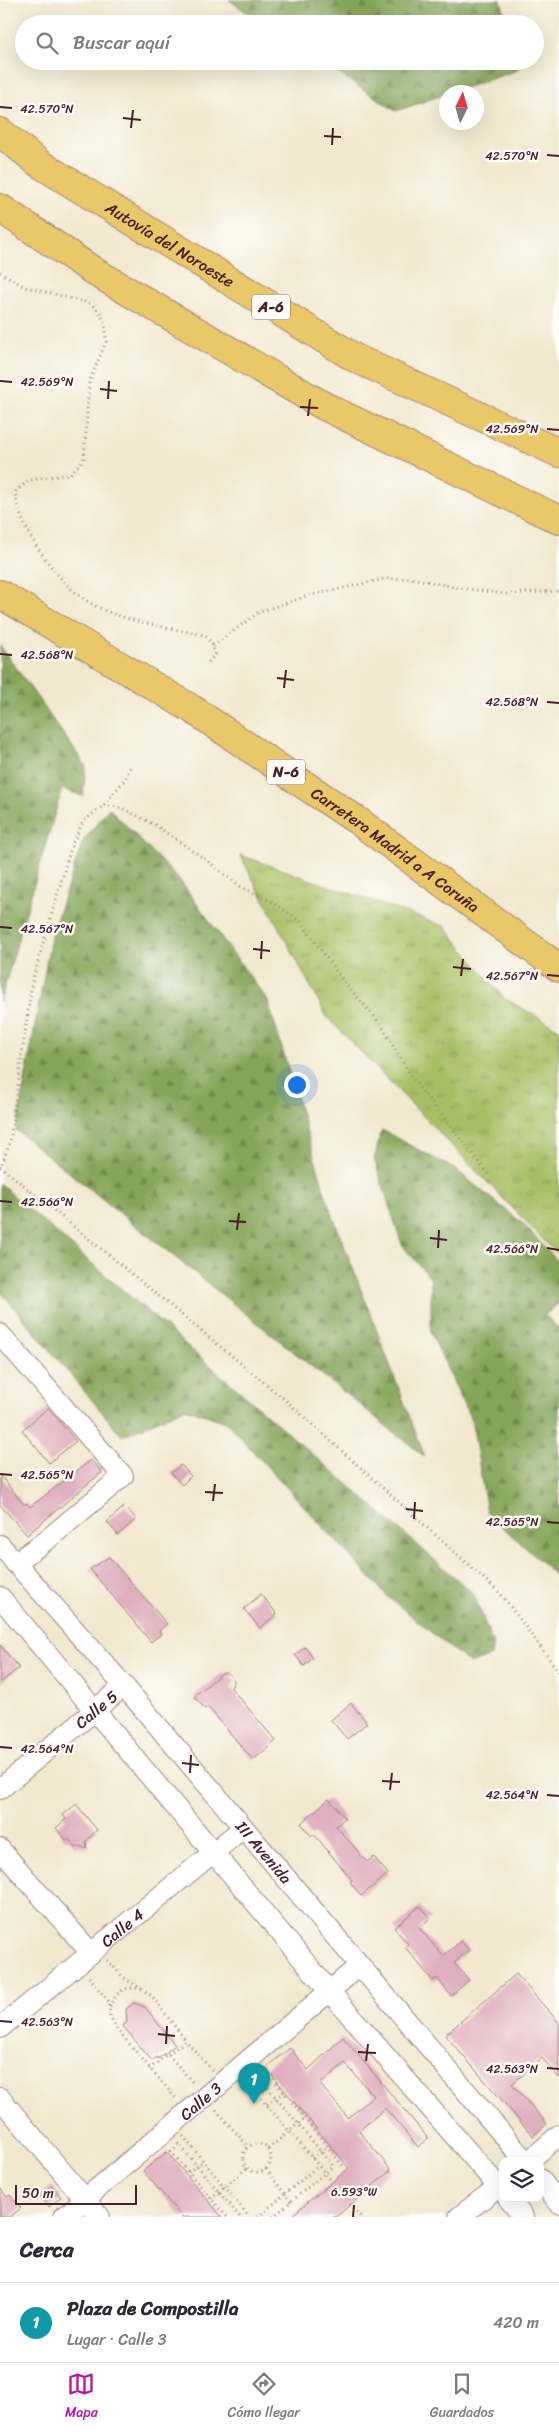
<!DOCTYPE html>
<html lang="es">
<meta charset="utf-8">
<style>
body{margin:0;font-family:Sriracha,sans-serif;background:#f2f2f3;color:#2b2b33}
.controls{position:absolute;right:15px;bottom:15px;display:grid;overflow:hidden;border-radius:10px;box-shadow:0 5px 20px #0002}
.controls button{width:45px;height:45px;display:grid;place-items:center;padding:0;border:0;border-bottom:1px solid #e1e1e2;background:#fff;color:#2b2b33;font:25px sans-serif}
.compass{position:absolute;left:439px;top:85px;width:45px;height:45px;border-radius:50%;background:#fff;box-shadow:0 5px 20px #0002;rotate:5deg}
.scale{position:absolute;left:15px;bottom:12px;width:122px;box-sizing:border-box;padding-left:5px;border:2px solid #4a1f2b;border-top:0;font-size:14px;line-height:18px;white-space:nowrap;color:#4a1f2b;-webkit-text-stroke:4px #fdfcf7;paint-order:stroke}
.you{position:absolute;left:296px;top:1084px;width:18px;height:18px;margin:-12px;border:4px solid #fff;border-radius:50%;background:#1a73e8;box-shadow:0 0 0 8px #1a73e833}
.badge{display:grid;place-items:center;width:32px;height:32px;border-radius:50%;background:#b5179e;color:#fff;font-size:16px;font-weight:700}
.pin{position:absolute;translate:-50% -41px;filter:drop-shadow(0 1px 2px #0008)}
.pin::after{content:'';position:absolute;top:26px;width:18px;height:15px;background:inherit;clip-path:polygon(0 0,100% 0,50% 100%)}
.list{margin:0;padding:0;list-style:none}
h2{display:flex;justify-content:space-between;align-items:center;height:65px;margin:0;padding:0 20px;font-size:21px}
h2 small{font-size:16px;font-weight:400;color:#7c7c81}
.list li{display:grid;grid-template-columns:32px 1fr auto;gap:15px;align-items:center;box-sizing:border-box;height:80px;padding:0 20px;border-top:1px solid #e1e1e2}
.list b{display:block;font-size:19px;white-space:nowrap}
.list p{margin:0;font-size:16px;white-space:nowrap;color:#7c7c81}
.list em{font-size:16px;font-style:normal;color:#7c7c81}
.icon{flex:none;width:28px;height:28px;fill:none;stroke:currentColor;stroke-width:2;stroke-linecap:round;stroke-linejoin:round}
.map{position:relative;flex:none;width:559px;height:2217px;overflow:hidden}
.search{position:absolute;background:#fff;box-shadow:0 5px 20px #0002;left:15px;right:15px;top:15px;height:55px;display:flex;align-items:center;gap:12px;box-sizing:border-box;padding:0 18px;border-radius:28px;color:#7c7c81;font-size:19px}
.sheet{height:145px;background:#fff}
nav{display:flex;justify-content:space-around;align-items:center;box-sizing:border-box;height:70px;border-top:1px solid #e1e1e2;background:#fff;font-size:14px;color:#7c7c81}
nav a{display:grid;justify-items:center;gap:2px}
nav .on{color:#b5179e}
.map>svg:first-child{display:block}
.grass{fill:url(#grass-tufts);stroke:#786f48}
.forest{fill:url(#forest-firs);stroke:#686242}
.building{fill:#e0afbf;fill-rule:evenodd}
.lines{fill:none;stroke-linecap:round;stroke-linejoin:round}
.street-casing{stroke:#9e847d;stroke-width:22}
.highway-casing{stroke:#9e847d;stroke-width:30}
.path{stroke:#9e847d;stroke-width:3;stroke-dasharray:1 4;stroke-linecap:butt}
.street{stroke:#fff;stroke-width:20}
.highway{stroke:#eac769;stroke-width:28}
.ticks{fill:none;stroke:#4a1f2b;stroke-width:2}
.labels{text-anchor:middle;stroke-width:5;stroke-linejoin:round;paint-order:stroke}
.shield{fill:#fdfcf7;stroke:#806168;stroke-width:1}
.shield-label{font-size:15px;font-weight:bold;fill:#4a1f2b}
.street-label{font-size:16px;fill:#4a1f2b;stroke:#fdfcf7}
.ticks-label{font-size:12px;text-anchor:middle;fill:#4a1f2b;stroke:#fdfcf7;stroke-width:5;stroke-linejoin:round;paint-order:stroke}
</style>
<div class="map">
<svg width="559" height="2217" viewBox="0 0 559 2217">
<defs>
<pattern id="grass-tufts" width="24" height="20" patternUnits="userSpaceOnUse" patternTransform="scale(1.25)"><rect width="24" height="20" fill="#a7bf64"/><path d="M3 7l-1-3M5 7V3M7 7l1-3M15 17l-1-3M17 17v-4M19 17l1-3" fill="none" stroke="#8a9b53"/></pattern>
<pattern id="forest-firs" width="22" height="20" patternUnits="userSpaceOnUse" patternTransform="scale(1.25)"><rect width="22" height="20" fill="#85a65a"/><path d="M5 1l3.5 6h-7zM16 11l3.5 6h-7z" fill="#6f874b"/></pattern>
</defs>
<rect width="100%" height="100%" fill="#fdfcf7"/>
<filter id="ink" filterUnits="userSpaceOnUse"><feTurbulence type="fractalNoise" baseFrequency=".02" numOctaves="2"/><feDisplacementMap in="SourceGraphic" scale="10" xChannelSelector="R" yChannelSelector="G"/><feConvolveMatrix kernelMatrix="1 2 1 2 8 2 1 2 1" color-interpolation-filters="sRGB"/></filter>
<filter id="wash" filterUnits="userSpaceOnUse"><feTurbulence type="fractalNoise" baseFrequency=".0096" numOctaves="4" result="noise"/><feDisplacementMap in="SourceGraphic" scale="20" xChannelSelector="R" yChannelSelector="G"/><feGaussianBlur stdDeviation="1.12" result="paint"/><feColorMatrix in="noise" values="0 0 0 0 0 0 0 0 0 0 0 0 0 0 0 0 0 1.4 0 .05"/><feComposite in="paint" operator="in"/></filter>
<g filter="url(#wash)">
<rect width="100%" height="100%" fill="#f1e8cf"/>
<path class="grass" d="M240,855L444,926L504,998L559,1029V1256L327,1017Z"/>
<path class="forest" d="M229,0H501L507,24H264Z
M320,61H516L518,70L396,111Z
M0,645L86,766L83,796L62,789L0,1002Z
M109,808L181,882L268,1001L328,1203L425,1457L16,1130L52,932L83,841Z
M382,1130L456,1170L521,1222L559,1263V1303L545,1315L559,1329V1578L487,1513L472,1422L431,1333V1279L402,1245L374,1159Z
M0,1184L474,1594L493,1644L491,1656L470,1664L387,1596L226,1422L185,1408L122,1436L0,1291Z"/>
<g id="blocks">
<path class="building" d="M48,1408L76,1441L49,1463L22,1430Z
M91,1460L102,1472L27,1535L0,1505V1475L24,1505L26,1503L30,1507Z
M181,1465L191,1476L182,1485L171,1473Z
M125,1506L136,1519L118,1535L107,1522Z
M109,1557L167,1624L159,1631L161,1634L151,1642L90,1569Z
M261,1594L277,1614L260,1628L244,1609Z
M0,1645L19,1668L0,1683Z
M305,1647L313,1658L304,1666L295,1655Z
M222,1673H228L234,1681L231,1688L276,1741L253,1760L208,1707L205,1709L194,1696Z
M351,1703L367,1723L347,1739L331,1720Z
M329,1799L345,1818L336,1826L367,1862L374,1857L388,1874L361,1896L350,1882L352,1880L314,1834L311,1836L301,1823Z
M76,1804L97,1830L86,1841L87,1849L79,1846L76,1848L68,1838L66,1840L56,1828L66,1819L63,1815Z
M420,1906L430,1918L419,1928L443,1956L461,1941L469,1950L454,1963L469,1980L451,1996L437,1978L433,1981L405,1947L408,1944L394,1928Z
M516,1974L559,2023V2078L542,2058L512,2084L547,2124L533,2136L445,2035Z
M134,2003L145,2007L175,2045L158,2059L157,2057L152,2061L123,2026L127,2022L126,2009Z
M343,2037L428,2138L418,2147L385,2108L359,2131L391,2170L336,2217H290L349,2168L266,2068L290,2048L308,2070ZM345,2063L374,2096L348,2118L320,2084Z
M167,2152L222,2217H182L143,2171Z
M52,2186L61,2197L49,2207L40,2196Z
M0,2188L7,2197L10,2195L21,2208L10,2217H0Z"/>
</g>
</g>
<g filter="url(#ink)">
<use href="#blocks" fill-opacity="0" stroke="#9e847d" stroke-width="1"/>
<g class="lines">
<g class="street-casing">
<g id="street">
<path d="M0,1334L123,1476L48,1539L15,1563"/>
<path id="s1" d="M0,1545L124,1686L525,2161"/>
<path d="M0,1597L330,1992L503,2192"/>
<path id="s2" d="M0,1789L124,1686"/>
<path d="M0,1849L91,1953"/>
<path id="s3" d="M0,2028L243,1828"/>
<path d="M0,2098L100,2217"/>
<path d="M529,2161L559,2135"/>
<path d="M540,2179L559,2203"/>
<path d="M508,2198L523,2217"/>
<path id="s4" d="M64,2217L359,1966"/>
<path d="M459,2217L503,2183"/>
</g>
</g>
<g class="highway-casing">
<g id="highway">
<path id="s5" d="M0,132L40,164L355,358L559,453"/>
<path d="M0,208L95,272L324,406L559,520"/>
<path id="s6" d="M0,594L192,709L358,821L559,968"/>
</g>
</g>
<path class="path" d="M0,272L25,287L90,303L100,312L106,328V342L89,382L84,459L70,474L29,480L15,492C20,520 28,534 44,557C81,609 109,615 168,628C181,631 193,632 206,636L213,646L215,654L208,663
M213,646L259,612L307,596L384,579L410,578L460,588L505,594L559,591
M104,805L122,808L155,825L202,857L241,887L272,902L300,921L344,982L380,1023L414,1081L491,1177
M0,1166L283,1398L501,1594L559,1672
M0,1168L10,1143L32,982L72,844L83,822L104,805L126,778L131,764
M107,1960L123,1977L152,1996L186,2041
M89,1977L109,2002L110,2016L116,2028L177,2100
M110,2007C116,1992 124,1985 141,1989
M168,2054L186,2041L212,2070
M149,2069L168,2054L194,2084
M258,2076L333,2166L273,2217
M259,2077L267,2071L343,2166
M248,2083L330,2179
M267,2104L284,2092
M216,2110L248,2146
M183,2136L249,2217
M178,2143L240,2217
M243 2158a14 14 0 1 1 28 0a14 14 0 1 1-28 0Z
M179,2145L171,2152L227,2217
M268,2149L305,2118
M312,2158L328,2146
M266,2169L291,2202
M188,2172L204,2161
M211,2198L247,2168
M350,2204L361,2217
M258,2217L318,2166"/>
<use href="#street" class="street"/>
<use href="#highway" class="highway"/>
</g>
</g>
<path class="ticks" d="M0,107L12,108M123,118L141,120M131,128L133,110M324,136L341,137M332,145L333,128M547,155L559,156M0,381L12,382M100,389L117,391M108,399L109,381M300,407L318,408M308,416L310,399M547,429L559,430M0,654L12,655M277,678L294,680M284,688L286,670M547,702L559,703M0,927L12,928M253,949L270,951M261,959L262,941M453,967L471,969M547,975L559,976M461,976L463,959M0,1201L12,1202M229,1221L246,1222M237,1230L239,1213M430,1238L447,1240M438,1248L439,1230M547,1248L559,1250M0,1474L12,1475M205,1492L223,1493M213,1501L215,1484M406,1509L423,1511M414,1519L415,1502M547,1522L559,1523M0,1747L12,1748M182,1763L199,1765M190,1773L191,1755M382,1781L400,1782M390,1790L392,1773M547,1795L559,1796M0,2021L12,2022M158,2034L175,2036M166,2044L167,2026M358,2052L376,2053M366,2061L368,2044M547,2068L559,2069M353,2217L354,2205"/>
<g class="labels">
<g class="shield">
<rect x="252" y="294.5" width="38" height="25" rx="4"/>
<rect x="267" y="759.5" width="38" height="25" rx="4"/>
</g>
<g class="shield-label">
<text x="271" y="312">A-6</text>
<text x="286" y="777">N-6</text>
</g>
<g class="street-label">
<text dy="6" stroke="none"><textPath href="#s5" startOffset="204">Autovía del Noroeste</textPath></text>
<text dy="6" stroke="none"><textPath href="#s6" startOffset="471">Carretera Madrid a A Coruña</textPath></text>
<text dy="6" stroke="none"><textPath href="#s2" startOffset="125">Calle 5</textPath></text>
<text dy="6" stroke="none"><textPath href="#s1" startOffset="405">III Avenida</textPath></text>
<text dy="6" stroke="none"><textPath href="#s3" startOffset="158">Calle 4</textPath></text>
<text dy="6" stroke="none"><textPath href="#s4" startOffset="179">Calle 3</textPath></text>
</g>
</g>
<g class="ticks-label">
<text x="47" y="113">42.570°N</text>
<text x="512" y="160">42.570°N</text>
<text x="47" y="386">42.569°N</text>
<text x="512" y="433">42.569°N</text>
<text x="47" y="659">42.568°N</text>
<text x="512" y="706">42.568°N</text>
<text x="47" y="933">42.567°N</text>
<text x="512" y="980">42.567°N</text>
<text x="47" y="1206">42.566°N</text>
<text x="512" y="1253">42.566°N</text>
<text x="47" y="1479">42.565°N</text>
<text x="512" y="1526">42.565°N</text>
<text x="47" y="1753">42.564°N</text>
<text x="512" y="1799">42.564°N</text>
<text x="47" y="2026">42.563°N</text>
<text x="512" y="2073">42.563°N</text>
<text x="354" y="2196">6.593°W</text>
</g>
</svg>
<div class="controls">
<button><svg class="icon" aria-label="layers" viewBox="0 0 24 24"><path d="M12 4l9 5-9 5-9-5zM3 14l9 5 9-5"/></svg></button>
</div>
<svg class="compass" viewBox="-18 -18 36 36"><path d="M0-13l5 13h-10z" fill="#e53935"/><path d="M0 13l5-13h-10z" fill="#7c7c81"/></svg>
<div class="scale">50 m</div>
<div class="you"></div>
<div class="pin badge" style="left:254px;top:2104px;background:#0f9aa8">1</div>
<div class="search"><svg class="icon" aria-label="search" viewBox="0 0 24 24"><circle cx="10" cy="10" r="6"/><path d="M15 15l6 6"/></svg>Buscar aquí</div>
</div>
<section class="sheet">
<h2>Cerca<small></small></h2>
<ul class="list">
<li><span class="badge" style="background:#0f9aa8">1</span><div><b>Plaza de Compostilla</b><p>Lugar · Calle 3</p></div><em>420 m</em></li>
</ul>
</section>
<nav>
<a class="on"><svg class="icon" aria-label="map" viewBox="0 0 24 24"><path d="M3 6l6-2 6 2 6-2v14l-6 2-6-2-6 2zM9 4v14M15 6v14"/></svg>Mapa</a>
<a><svg class="icon" aria-label="directions" viewBox="0 0 24 24"><path d="M12 3l9 9-9 9-9-9zM9 14v-3h6M13 9l2 2-2 2"/></svg>Cómo llegar</a>
<a><svg class="icon" aria-label="saved" viewBox="0 0 24 24"><path d="M7 4h10v16l-5-4-5 4z"/></svg>Guardados</a>
</nav>
